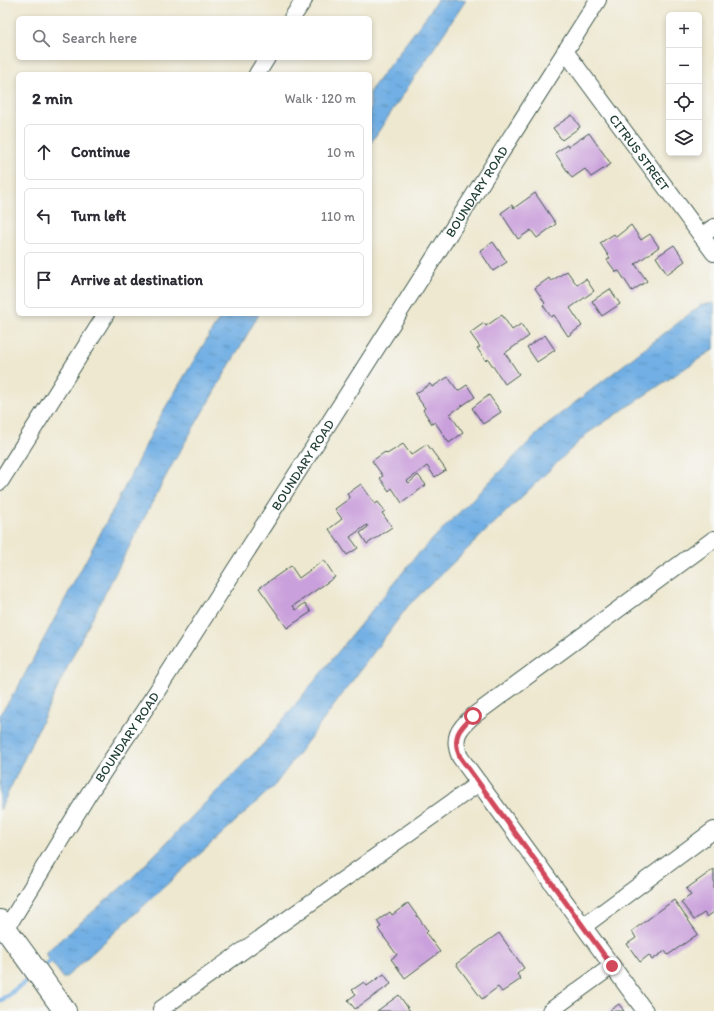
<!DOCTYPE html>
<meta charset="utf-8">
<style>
body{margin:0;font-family:Itim,sans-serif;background:#f2f2f3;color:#2b2b33}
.controls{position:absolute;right:12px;top:12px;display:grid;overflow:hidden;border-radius:6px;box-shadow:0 2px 6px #0003}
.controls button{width:36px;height:36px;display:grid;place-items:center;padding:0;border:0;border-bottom:1px solid #e1e1e2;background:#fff;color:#2b2b33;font:20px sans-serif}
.stop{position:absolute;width:12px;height:12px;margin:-9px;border:3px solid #d1495b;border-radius:50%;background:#fff}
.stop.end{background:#d1495b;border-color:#fff;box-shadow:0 1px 4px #0008}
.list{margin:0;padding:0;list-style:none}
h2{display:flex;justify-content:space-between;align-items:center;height:52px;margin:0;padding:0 16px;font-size:17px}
h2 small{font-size:13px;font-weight:400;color:#7c7c81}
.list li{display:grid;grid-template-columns:26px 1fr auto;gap:12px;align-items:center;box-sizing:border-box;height:56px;margin:0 8px 8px;padding:0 8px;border:1px solid #e1e1e2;border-radius:6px}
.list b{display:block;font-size:15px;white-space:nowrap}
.list em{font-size:13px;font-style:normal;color:#7c7c81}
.icon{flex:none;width:22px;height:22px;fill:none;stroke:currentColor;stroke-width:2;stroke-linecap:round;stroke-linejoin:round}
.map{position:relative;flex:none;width:714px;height:1011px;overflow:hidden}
.search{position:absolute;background:#fff;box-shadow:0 2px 6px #0003;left:16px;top:16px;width:356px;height:44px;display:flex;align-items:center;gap:10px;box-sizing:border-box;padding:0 14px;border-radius:6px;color:#7c7c81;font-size:15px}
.panel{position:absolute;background:#fff;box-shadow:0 2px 6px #0003;left:16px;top:72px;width:356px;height:244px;border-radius:6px}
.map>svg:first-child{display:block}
.water{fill:url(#water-ripples);stroke:#48768c}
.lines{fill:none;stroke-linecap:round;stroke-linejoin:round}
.stream{stroke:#71afe4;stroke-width:5}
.building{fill:#caa0dc}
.street-casing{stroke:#3e574b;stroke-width:18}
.secondary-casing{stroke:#3e574b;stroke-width:24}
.street{stroke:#fff;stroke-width:16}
.secondary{stroke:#fff;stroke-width:22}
.route{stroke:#d1495b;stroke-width:5}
.labels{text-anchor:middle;stroke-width:4;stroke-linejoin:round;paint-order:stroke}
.street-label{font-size:13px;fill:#1f3d34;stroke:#f6f6f2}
</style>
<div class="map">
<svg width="714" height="1011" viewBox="0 0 714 1011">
<defs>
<pattern id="water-ripples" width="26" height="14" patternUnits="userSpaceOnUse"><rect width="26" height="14" fill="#71afe4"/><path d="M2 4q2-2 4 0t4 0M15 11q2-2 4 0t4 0" fill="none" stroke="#5c90ba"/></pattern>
</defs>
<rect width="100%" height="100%" fill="#f6f6f2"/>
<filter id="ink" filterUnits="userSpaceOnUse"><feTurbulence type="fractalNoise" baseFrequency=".025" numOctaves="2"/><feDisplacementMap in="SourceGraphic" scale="8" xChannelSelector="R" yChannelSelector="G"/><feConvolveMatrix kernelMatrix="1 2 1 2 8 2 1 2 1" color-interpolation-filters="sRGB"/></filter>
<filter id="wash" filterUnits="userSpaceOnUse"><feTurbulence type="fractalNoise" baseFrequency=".012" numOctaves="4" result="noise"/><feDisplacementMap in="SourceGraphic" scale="16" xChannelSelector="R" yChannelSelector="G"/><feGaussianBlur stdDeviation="0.9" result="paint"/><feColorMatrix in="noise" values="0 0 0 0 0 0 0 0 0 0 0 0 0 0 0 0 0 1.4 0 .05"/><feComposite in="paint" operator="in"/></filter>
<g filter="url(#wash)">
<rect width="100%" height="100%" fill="#eee8d0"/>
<path class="water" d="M437,0H466L370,144V91L428,14Z
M714,303V349L588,433L408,606L275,785L64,979L45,953L131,879L264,743L416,556L546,425L701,305Z
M222,314H259L168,472L73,655L0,810V714L17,689L116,504L162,413Z"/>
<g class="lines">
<path class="stream" d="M46,964L55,957
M0,1001L31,978"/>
</g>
<g id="blocks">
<path class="building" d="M572,115L580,127L562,140L553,128Z
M589,133L611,164L591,177L585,169L572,178L555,153L567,145L568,147Z
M535,193L556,224L537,238L531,230L518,239L501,213L512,205L514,208Z
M631,225L641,240L650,234L659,247L635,264L647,281L632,291L619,271L616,272L607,260L610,258L600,243L614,234L616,237Z
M493,242L507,262L493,271L480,251Z
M674,245L685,261L667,274L656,257Z
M567,271L577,285L586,279L594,291L570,308L582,326L568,336L554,315L551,317L543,305L545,303L535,288L549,278L551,281Z
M610,289L620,304L602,316L592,301Z
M502,315L512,330L521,324L529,336L505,353L519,374L505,384L488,359L486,361L477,348L480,347L470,333L484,323L486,326Z
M545,335L555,350L537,362L527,347Z
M448,377L458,391L467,385L475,397L450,414L463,433L449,443L435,422L432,424L423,410L425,408L415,394L430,384L432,387Z
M489,395L501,412L483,424L472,408Z
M403,444L411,455L427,444L446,470L435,477L427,466L407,481L409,483L418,475L426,485L402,503L392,488L389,491L380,478L383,476L372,461L385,452L387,454Z
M361,484L375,504L378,502L385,511L382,513L392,527L367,544L360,533L368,527L367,525L350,537L358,548L347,555L329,529L342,519L335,509L350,498L347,494Z
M324,560L335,577L293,606L296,610L305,603L311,612L287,628L259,588L291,566L299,578Z
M714,869V912L707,917L704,913L694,920L681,902L691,895L686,889Z
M674,900L698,934L668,955L665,951L652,960L649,955L640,962L627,944L636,938L632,931Z
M408,903L428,931L426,933L440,952L405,978L391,959L397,955L378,929L381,927L377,921L390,912L392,915Z
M499,933L524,968L517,974L521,979L502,992L498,987L482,999L456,964Z
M384,974L391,984L355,1009L348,1000L356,994L352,990L364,982L367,986Z
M399,995L410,1011H377Z
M619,1004L624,1011H609Z"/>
</g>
</g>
<g filter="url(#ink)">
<use href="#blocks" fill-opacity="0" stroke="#3e574b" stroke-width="1"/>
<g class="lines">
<g class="street-casing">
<g id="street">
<path d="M292,18L304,0"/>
<path id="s1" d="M565,51L714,253"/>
<path d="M257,74L267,58"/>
<path d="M701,236L714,227"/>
<path d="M0,482L106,314"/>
<path d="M584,926L714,830"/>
<path id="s2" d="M6,929L88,795L157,691L308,456L598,0"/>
<path d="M161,1009L479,783"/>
<path d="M550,1011L612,966"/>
<path d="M645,1011L460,757C452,738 458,729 473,716L714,539"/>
</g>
</g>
<g class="secondary-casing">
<path id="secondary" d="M0,921L65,1011"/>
</g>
<use href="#street" class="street"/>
<use href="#secondary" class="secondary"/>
</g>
</g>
<g class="lines" filter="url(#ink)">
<path class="route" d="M473,716C458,729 452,738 460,757L612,966"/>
</g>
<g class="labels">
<g class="street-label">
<text dy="5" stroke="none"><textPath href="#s1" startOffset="126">CITRUS STREET</textPath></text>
<text dy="5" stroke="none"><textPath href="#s2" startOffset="875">BOUNDARY ROAD</textPath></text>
<text dy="5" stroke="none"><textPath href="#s2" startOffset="551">BOUNDARY ROAD</textPath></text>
<text dy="5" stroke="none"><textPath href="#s2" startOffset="227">BOUNDARY ROAD</textPath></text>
</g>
</g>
</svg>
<div class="controls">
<button>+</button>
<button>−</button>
<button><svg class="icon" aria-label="locate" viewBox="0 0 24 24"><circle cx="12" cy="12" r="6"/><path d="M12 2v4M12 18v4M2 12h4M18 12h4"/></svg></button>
<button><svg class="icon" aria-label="layers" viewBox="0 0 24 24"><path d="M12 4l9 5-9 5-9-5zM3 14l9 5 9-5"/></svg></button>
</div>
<div class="stop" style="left:473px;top:716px"></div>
<div class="stop end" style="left:612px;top:966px"></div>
<div class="search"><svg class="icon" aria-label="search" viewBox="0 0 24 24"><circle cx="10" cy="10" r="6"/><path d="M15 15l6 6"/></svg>Search here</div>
<section class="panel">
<h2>2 min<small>Walk · 120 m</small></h2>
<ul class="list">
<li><svg class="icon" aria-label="ahead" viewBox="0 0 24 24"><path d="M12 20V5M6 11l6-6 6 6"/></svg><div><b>Continue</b></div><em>10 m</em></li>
<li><svg class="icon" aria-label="left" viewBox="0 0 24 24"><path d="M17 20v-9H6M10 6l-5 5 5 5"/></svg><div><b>Turn left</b></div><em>110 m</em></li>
<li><svg class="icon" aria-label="arrive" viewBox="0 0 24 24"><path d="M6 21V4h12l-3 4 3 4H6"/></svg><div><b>Arrive at destination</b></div></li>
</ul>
</section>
</div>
